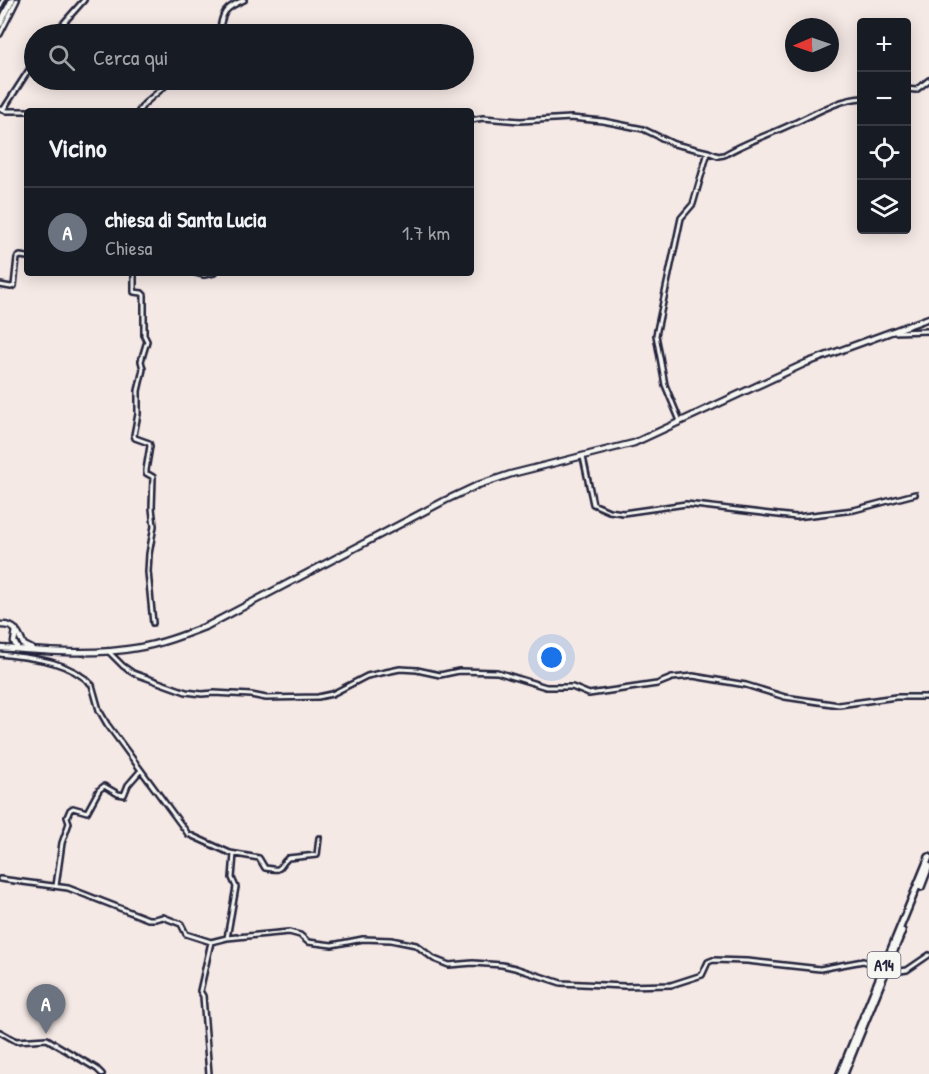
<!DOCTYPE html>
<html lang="it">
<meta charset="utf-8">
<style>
body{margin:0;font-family:"Patrick Hand",sans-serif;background:#242831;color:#f1f3f6}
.controls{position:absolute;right:18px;top:18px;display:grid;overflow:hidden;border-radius:6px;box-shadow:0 3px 15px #0003}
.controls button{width:54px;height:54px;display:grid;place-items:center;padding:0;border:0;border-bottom:2px solid #363941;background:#171b24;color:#f1f3f6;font:30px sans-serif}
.compass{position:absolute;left:785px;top:18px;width:54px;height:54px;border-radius:50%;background:#171b24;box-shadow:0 3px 15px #0003;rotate:268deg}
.you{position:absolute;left:552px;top:658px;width:21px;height:21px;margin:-15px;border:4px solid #fff;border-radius:50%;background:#1a73e8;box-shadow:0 0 0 9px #1a73e833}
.badge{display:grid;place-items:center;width:39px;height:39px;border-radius:50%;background:#d93025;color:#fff;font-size:20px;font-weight:700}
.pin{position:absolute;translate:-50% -50px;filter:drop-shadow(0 2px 3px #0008)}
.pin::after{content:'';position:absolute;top:32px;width:21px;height:18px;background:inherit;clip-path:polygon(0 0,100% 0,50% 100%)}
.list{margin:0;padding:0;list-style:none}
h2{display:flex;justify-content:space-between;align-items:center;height:78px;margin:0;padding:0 24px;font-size:26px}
h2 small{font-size:20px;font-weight:400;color:#9ea1a6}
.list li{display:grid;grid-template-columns:39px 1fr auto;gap:18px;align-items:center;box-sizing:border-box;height:90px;padding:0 24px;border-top:2px solid #363941}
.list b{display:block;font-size:22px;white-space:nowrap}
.list p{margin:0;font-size:20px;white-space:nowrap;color:#9ea1a6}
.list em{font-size:20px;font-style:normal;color:#9ea1a6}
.icon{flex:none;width:33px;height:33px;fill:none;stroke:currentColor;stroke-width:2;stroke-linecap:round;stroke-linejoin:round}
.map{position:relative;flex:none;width:929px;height:1074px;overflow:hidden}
.search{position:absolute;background:#171b24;box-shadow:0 3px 15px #0003;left:24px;top:24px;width:450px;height:66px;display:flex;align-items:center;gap:15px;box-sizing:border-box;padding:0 21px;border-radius:33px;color:#9ea1a6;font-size:22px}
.panel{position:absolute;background:#171b24;box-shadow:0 3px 15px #0003;left:24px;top:108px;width:450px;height:168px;border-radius:6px}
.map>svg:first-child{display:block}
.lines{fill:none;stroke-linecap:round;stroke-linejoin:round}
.minor-casing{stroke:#22223b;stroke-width:8}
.major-casing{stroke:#22223b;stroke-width:9}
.highway-casing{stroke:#22223b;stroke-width:10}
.minor{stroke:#f6f6f2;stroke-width:3}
.major{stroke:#f6f6f2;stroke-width:4.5}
.highway{stroke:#f6f6f2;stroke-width:5}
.minor-bridge-casing{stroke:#22223b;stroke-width:8;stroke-linecap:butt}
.minor-bridge{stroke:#f6f6f2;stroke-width:3}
.labels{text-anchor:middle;stroke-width:5;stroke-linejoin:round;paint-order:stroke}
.shield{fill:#f6f6f2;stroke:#626272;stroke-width:1.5}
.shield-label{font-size:16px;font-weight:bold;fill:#22223b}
</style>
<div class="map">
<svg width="929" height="1074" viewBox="0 0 929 1074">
<rect width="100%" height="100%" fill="#f5e9e5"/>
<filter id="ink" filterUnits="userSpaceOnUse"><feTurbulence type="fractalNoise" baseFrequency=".0167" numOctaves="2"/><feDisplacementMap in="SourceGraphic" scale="12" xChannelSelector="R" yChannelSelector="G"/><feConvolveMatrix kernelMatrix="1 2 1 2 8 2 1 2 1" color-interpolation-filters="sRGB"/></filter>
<g filter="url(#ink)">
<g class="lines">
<g class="minor-casing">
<path id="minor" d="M0,6L3,0
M0,34L17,0
M54,34L84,0
M219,34C222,13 224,8 244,0
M906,89L916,90L929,80
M0,109L6,111H27
M3,110L34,62
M139,111L144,104L172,80
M471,120L483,118L520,121L571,118L603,121L643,129L674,144L708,152L693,204L681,218L656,335L665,385L680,421
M708,152L718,156L724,155C746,142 769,135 792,124C815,114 836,100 862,98
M134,273V292L142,293L144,295V335L147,341L141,361L143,369L138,391V414L134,435L135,438L149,443L150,446L146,470V473L153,477L152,508L154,526L149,554L148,572L153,623
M196,273L204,275L214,273
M0,285L11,287L14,286L17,258L20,256L27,257
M892,332L929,331
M583,457L593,504L609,511L623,513L686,504L796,517L854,510L915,494
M108,651L123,666L133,673L186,692L202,694L214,693L251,695L266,698L318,697L332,694L367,676L400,669L417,670L440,675L459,671L497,672L546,687H572L589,694L657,684L672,678L693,676L746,685L785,697L839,705L896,697H929
M0,654C33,658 68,660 92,685L99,710L107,724L188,834L230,853L259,858L265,868C285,871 276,869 288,858L317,855L319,838
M0,879L68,888L148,919H155L163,917L181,924L186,934L211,942L227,938L289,932L300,935L308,942L332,945L363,939L391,940L416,945L434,959L449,965L473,963L502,965L515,968L561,983L624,986L671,985L702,975L708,962L713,960L747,961L820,969L863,961L876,965
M56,886L62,843L69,823L67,817L70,810L73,808L87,812L99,790L104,786L118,794L124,795L128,785L141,770
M227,938L236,887L232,878L234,854
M894,972L907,970L929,955
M0,1032L16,1041L47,1039L97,1069L102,1074
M209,1074L203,996L200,991L211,942"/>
</g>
<g class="major-casing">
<path id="major" d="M0,625C16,624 17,633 24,645L32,649
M16,630L14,642L18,649
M0,648C45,651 91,656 136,648C161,644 184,635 207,626L446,500L478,485L511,474L634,443L806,363L929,318"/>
</g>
<g class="highway-casing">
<path id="highway" d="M0,24L12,0
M921,887L929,866
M840,1074L929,857
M844,1074L902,931"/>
</g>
<use href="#minor" class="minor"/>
<use href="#major" class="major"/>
<use href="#highway" class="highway"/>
<g class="minor-bridge-casing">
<path id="minor-bridge" d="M876,965L894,972"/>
</g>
<use href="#minor-bridge" class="minor-bridge"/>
</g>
</g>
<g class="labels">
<rect class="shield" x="867.5" y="952" width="33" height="26" rx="4.5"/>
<g class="shield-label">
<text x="884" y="971">A14</text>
</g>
</g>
</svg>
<div class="controls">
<button>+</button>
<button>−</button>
<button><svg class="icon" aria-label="locate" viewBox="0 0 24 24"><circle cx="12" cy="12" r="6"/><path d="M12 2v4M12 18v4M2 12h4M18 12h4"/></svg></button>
<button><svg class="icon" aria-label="layers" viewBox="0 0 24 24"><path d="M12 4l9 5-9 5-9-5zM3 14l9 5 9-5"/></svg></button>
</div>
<svg class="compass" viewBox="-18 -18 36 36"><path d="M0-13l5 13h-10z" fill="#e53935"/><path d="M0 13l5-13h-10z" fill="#9ea1a6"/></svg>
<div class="you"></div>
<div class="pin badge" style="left:46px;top:1034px;background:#6b7280">A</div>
<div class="search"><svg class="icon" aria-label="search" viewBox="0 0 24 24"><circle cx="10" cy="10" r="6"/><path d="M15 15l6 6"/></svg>Cerca qui</div>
<section class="panel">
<h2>Vicino<small></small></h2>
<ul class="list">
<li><span class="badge" style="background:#6b7280">A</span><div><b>chiesa di Santa Lucia</b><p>Chiesa</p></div><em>1.7 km</em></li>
</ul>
</section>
</div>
